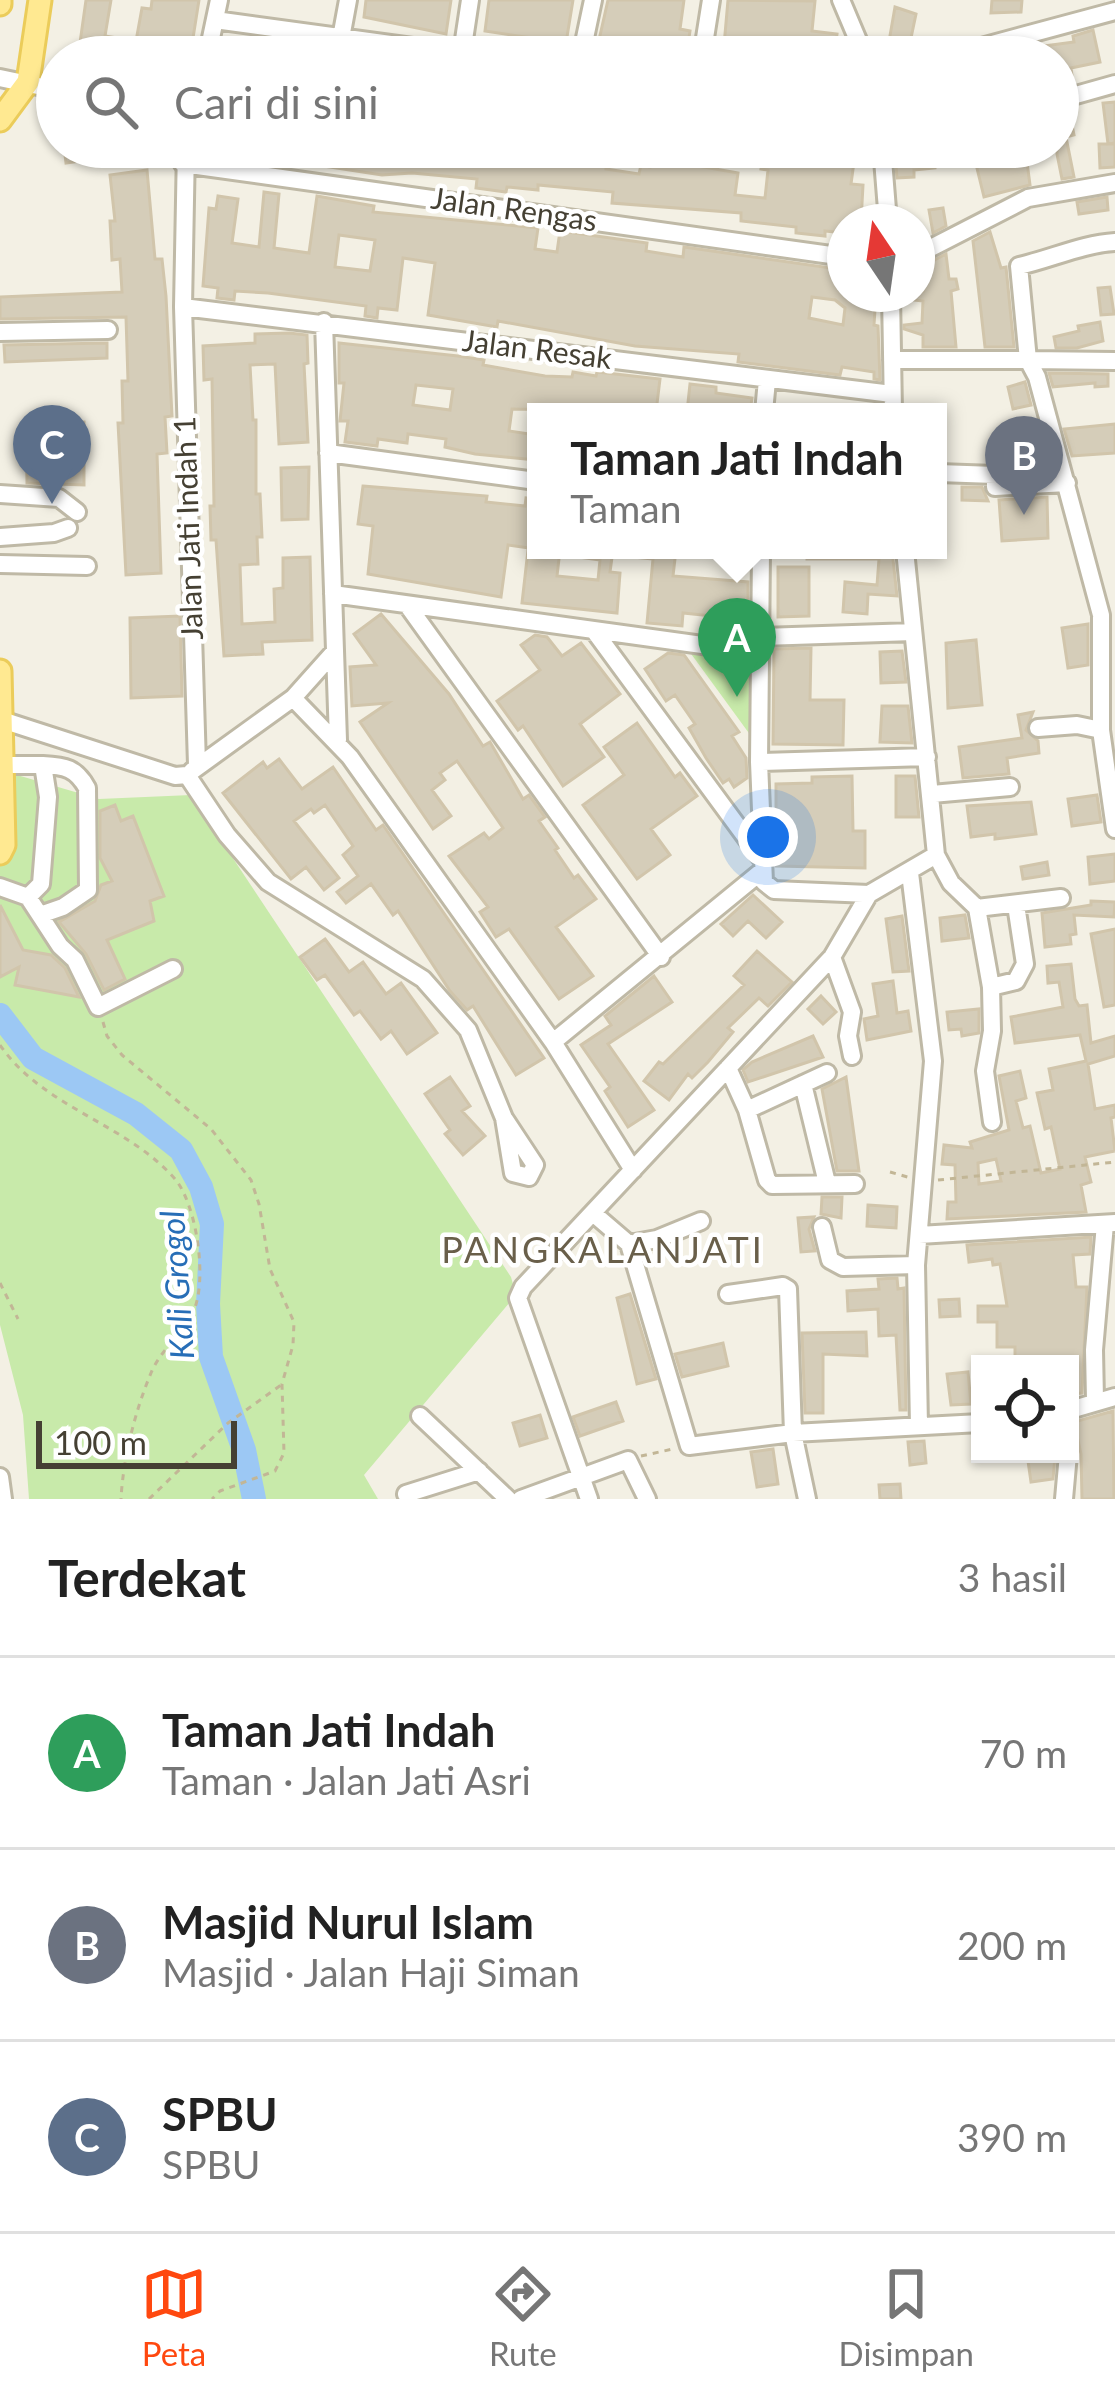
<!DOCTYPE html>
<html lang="id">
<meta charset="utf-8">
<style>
body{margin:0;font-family:Lato,sans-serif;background:#f2f2f2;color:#222}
.controls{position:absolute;right:36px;bottom:36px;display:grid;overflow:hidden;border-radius:0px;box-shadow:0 3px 9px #0004}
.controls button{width:108px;height:108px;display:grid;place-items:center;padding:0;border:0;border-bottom:3px solid #e0e0e0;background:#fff;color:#222;font:60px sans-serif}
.compass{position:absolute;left:827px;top:204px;width:108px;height:108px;border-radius:50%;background:#fff;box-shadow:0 3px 9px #0004;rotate:347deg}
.scale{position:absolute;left:36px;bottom:30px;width:201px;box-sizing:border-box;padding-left:12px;border:6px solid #454033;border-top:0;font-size:33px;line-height:42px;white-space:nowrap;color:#454033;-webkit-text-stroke:9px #fff;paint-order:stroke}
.you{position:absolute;left:768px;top:837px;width:42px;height:42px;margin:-30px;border:9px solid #fff;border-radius:50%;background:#1a73e8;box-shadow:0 0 0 18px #1a73e833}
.badge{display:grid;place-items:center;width:78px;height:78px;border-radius:50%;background:#ff480f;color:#fff;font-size:39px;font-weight:700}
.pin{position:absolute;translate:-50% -99px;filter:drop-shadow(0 3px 6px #0008)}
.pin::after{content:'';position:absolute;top:63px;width:42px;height:36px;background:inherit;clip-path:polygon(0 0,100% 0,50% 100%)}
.popup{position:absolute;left:527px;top:403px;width:420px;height:156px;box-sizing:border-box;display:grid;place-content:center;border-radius:0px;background:#fff;filter:drop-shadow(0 3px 9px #0005);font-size:39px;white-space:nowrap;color:#767676}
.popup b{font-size:45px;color:#222}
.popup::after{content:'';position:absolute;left:50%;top:100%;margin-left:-24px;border:24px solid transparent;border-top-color:#fff}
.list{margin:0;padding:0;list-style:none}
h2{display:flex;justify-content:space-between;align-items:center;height:156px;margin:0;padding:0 48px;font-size:51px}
h2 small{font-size:39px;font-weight:400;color:#767676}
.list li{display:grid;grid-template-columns:78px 1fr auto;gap:36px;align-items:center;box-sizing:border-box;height:192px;padding:0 48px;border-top:3px solid #e0e0e0}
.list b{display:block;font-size:45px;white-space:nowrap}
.list p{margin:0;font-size:39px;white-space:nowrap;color:#767676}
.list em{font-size:39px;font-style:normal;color:#767676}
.icon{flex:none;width:66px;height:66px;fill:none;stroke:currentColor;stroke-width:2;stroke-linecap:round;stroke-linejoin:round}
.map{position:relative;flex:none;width:1115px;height:1499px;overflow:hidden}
.search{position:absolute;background:#fff;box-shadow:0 3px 9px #0004;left:36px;right:36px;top:36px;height:132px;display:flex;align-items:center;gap:30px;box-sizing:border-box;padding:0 42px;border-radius:66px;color:#767676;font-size:45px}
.sheet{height:732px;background:#fff}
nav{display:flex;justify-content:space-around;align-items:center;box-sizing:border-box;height:168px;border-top:3px solid #e0e0e0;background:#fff;font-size:33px;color:#767676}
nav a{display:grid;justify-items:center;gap:6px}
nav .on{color:#ff480f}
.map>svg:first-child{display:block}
.green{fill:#c8eaaa}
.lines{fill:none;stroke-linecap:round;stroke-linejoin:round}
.river{stroke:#9cc8f4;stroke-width:24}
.building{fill:#d5cdb9;stroke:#d1c5ab;stroke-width:3;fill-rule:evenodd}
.minor-casing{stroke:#bfb9a6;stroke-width:22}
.major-casing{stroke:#ebcc5a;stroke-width:27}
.path{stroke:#c2b696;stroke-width:3;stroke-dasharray:6 6;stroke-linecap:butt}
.minor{stroke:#fff;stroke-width:16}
.major{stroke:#ffe991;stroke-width:21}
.labels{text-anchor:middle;stroke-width:9;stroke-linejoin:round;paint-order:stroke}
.street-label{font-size:30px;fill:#454033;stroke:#fff}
.water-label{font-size:33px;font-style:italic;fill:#276eb7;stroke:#fff}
.quarter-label{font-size:36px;letter-spacing:3px;fill:#695f4a;stroke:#fff}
</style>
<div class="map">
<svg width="1115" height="1499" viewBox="0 0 1115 1499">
<rect width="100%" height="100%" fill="#f3f0e4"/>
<path class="green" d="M689,651L752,659L751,736Z
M0,770L99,799L191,795L511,1277L516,1295L364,1475L378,1499H29L23,1415L0,1325Z"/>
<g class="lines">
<path class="river" d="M0,1015L33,1058L136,1114L181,1150L201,1187L212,1224L208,1304L211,1357L244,1450L254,1499"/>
</g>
<path class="building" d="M86,0H111L105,36L136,41L142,8L151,9L152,0H199L190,57H78Z
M366,0H451L446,34L364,17Z
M489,0H573L566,43L485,31Z
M608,0H684L680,29L690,31L686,57L597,49Z
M728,0L815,1L812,31L837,34L834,57L799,54V57H723Z
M992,0H1022L1021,12L991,13Z
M895,7L916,14L907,57L887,53Z
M1093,30L1100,62L1071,68L1073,83L1058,86V57H1037L1036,47L1074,42L1073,36Z
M1115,102V143L1108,144L1103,103Z
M1069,110L1074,135L1066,137L1074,177L1062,179L1057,154L1058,112Z
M1099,144H1115V167L1100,168Z
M64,147H101L102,158L66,163Z
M262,147H512L511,157L544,161L546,147H572L571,155L607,160L606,169L639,174L641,165L650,167L652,147H672L670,161L738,173L735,195L765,198L768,170L761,169L765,147H856L851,184L863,185L861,222H845V233L825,231V236L796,233V227L741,221V213L612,203L613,192L538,185V190L507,187L506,192L476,188L477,179L412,173L382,175L291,161L292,158L261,154Z
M899,147H927L928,150L994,147L995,152L1025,147L1030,185L984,197L974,156L935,163V168L914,170V177L897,178L895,154H900Z
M147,170L155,259H162L166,296L172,416L165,417L167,453L157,454L161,573L126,575L118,423H123L122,381H128L126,317L0,319V297L122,292L120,259L112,260L110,221H115L110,175Z
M264,192L279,194L274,248L309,253L317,196L374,206L373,212L538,228L535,249L557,252L560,231L647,243L646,251L683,257L684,247L845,270V294H876L874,325L878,326L880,380L874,379V372L842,367L840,375L738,362L739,354L635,346L498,321L497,327L428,315L435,263L403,258L397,310L378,308L377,318L365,316L366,306L268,293L235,291L234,300L217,298L218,288L203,286L209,208L216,209L218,196L238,199L232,243L259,247ZM339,235L375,240L370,271L335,267ZM812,297L835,300L845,308L843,325L809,318Z
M1107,197L1108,210L1079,214L1077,202Z
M943,208L946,226L933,233L929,210Z
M990,232L1001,268L1006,267L1014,347H985L973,241Z
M946,254L949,279H956L958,289L951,291L956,347H923V335L904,329V325L922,323L923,301L904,299V295L923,291L921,267Z
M1110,287L1114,314L1101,315L1098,288Z
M1100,322L1103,341L1077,348H1056L1054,337L1079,331L1078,326Z
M289,333L307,335L308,363L304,364L308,442L279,444L275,364L250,365L253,420H256V494H260L262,537H257L258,564L240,565L242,624L275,622L274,589L283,588V558L310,557L312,640L262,642L263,654L224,656L216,540H211L210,506H214L212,379L204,380L203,346L255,343V334Z
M107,343V358L5,362L4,345Z
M339,343L458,356L484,360L483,365L545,376L572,377L573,372L596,376L597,372L660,379L656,412L512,409L509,431L536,435V460L475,454L445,447L446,439L408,434L407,443L378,439L377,446L345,442L348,421H340L344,383H339ZM416,385L453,389L450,410L413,405Z
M1049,373L1108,374V386L1095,387V383L1053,387Z
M1025,382L1031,405L1013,409L1008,387Z
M690,384L716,387V393L752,398L750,412H687Z
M26,422H84V485L27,483Z
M1115,424V453L1072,456L1064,429Z
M309,467L308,519L282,520L281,468Z
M363,486L487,496L486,502L525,506L526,498L536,499V549L508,545L501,597L368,574L373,526L358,524Z
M962,487H982L988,501L962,500Z
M1047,497L1048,538L1002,541L999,500Z
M528,550H560L557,576L598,580L600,560L578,557V550H613L610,572L620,573L617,613L522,603Z
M633,550H676L673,576L748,582V626L712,622V616L683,613L682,626L647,623L653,559L632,557Z
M807,550H892L897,596L868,594L867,614L843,612L845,582L877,585L879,559H807Z
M778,567H809V616L778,617Z
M381,614L449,694L483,746L490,742L523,799L529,795L545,817L539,821L558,848L555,850L574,878L578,875L596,899L556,927L593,976L559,999L509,929L496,937L480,912L488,907L449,856L484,833L489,839L503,828L457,761L440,773L445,780L432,790L451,816L433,829L360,722L388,703L352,706L350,667L376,665L354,634Z
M180,616L182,696L131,698L130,618Z
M1088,624V665L1068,668L1062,628Z
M535,635L547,637L562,656L581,643L620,694L580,724L604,757L563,786L523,726L518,730L497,701L540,670L521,645Z
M976,640L982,705L948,708L946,643Z
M811,648L810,700H844L843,745L773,744L774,649Z
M902,651L906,682L881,683L880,652Z
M668,653L684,655L739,732L732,736L746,758L747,778L734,787L729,779L723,783L706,758L689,728L695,724L675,695L666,701L645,669Z
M882,706H908L912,743L880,742Z
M1033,712L1026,730L1038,741L1039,753L1007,758L1009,774L963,778L959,747L1022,738L1018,715Z
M637,723L675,777L680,773L697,796L651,829L670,855L637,879L583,805L624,775L604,747Z
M279,759L302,789L333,767L376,830L383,825L544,1058L516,1075L473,1006L467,1010L450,991L398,911L393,915L371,884L346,903L337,892L358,876L343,855L353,846L325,805L314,813L311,809L294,821L339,878L324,890L306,867L291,879L223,793L263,762L267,768Z
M852,776L853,831H865V868L776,866V784L812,783V777Z
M896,776H915L919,817H896Z
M1097,795L1101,822L1072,826L1068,799Z
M1031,802L1036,834L995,839V834L971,837L967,806Z
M115,805L121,821L133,816L164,896L150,901L154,921L107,940L125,979L104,990L86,954L59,922L95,901L101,885L112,881L100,858V811Z
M1115,854V881L1090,884L1088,857Z
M1047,862L1049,875L1023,879L1021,867Z
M753,895L782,922L766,938L748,921L733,936L721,924Z
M1091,901L1115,902L1114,917L1074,915L1076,934L1070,935L1071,944L1045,947L1042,913L1091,905Z
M0,905L23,950L51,955L65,968L79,997L15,985L19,967L0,977Z
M965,915L969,938L942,941L940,918Z
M902,916L909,971L893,972L886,919Z
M1115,929V1005L1104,1007L1091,934Z
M325,939L349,972L363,962L386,994L401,983L437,1033L407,1054L391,1031L381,1039L360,1011L354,1015L325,975L317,980L300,957Z
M757,951L792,982L768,1006L759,998L728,1028L733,1032L708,1062L692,1078L688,1074L669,1100L644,1081L659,1062L663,1064L744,985L734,976Z
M1071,964L1075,999L1079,1006L1087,1005L1091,1043L1115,1036V1056L1088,1064L1095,1109L1115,1105V1117L1111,1118L1115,1151L1085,1157L1091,1182L1081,1185L1086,1212L947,1219L948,1202H956L955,1165L942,1164L944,1145L972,1148L970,1142L1009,1130L999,1076L1020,1071L1026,1098L1016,1101L1023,1128L1030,1126L1041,1173L1060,1169L1051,1127L1045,1129L1037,1093L1053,1090L1049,1069L1086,1061L1080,1035L1015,1043L1011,1017L1063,1007L1059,982L1048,983L1047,966ZM996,1159L1001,1181L979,1184L978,1163Z
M654,976L672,1002L608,1044L654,1110L628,1127L605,1091L610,1087L581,1045L611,1025L605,1016Z
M893,981L897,1013L908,1011L911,1031L867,1040L864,1019L878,1016L873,984Z
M821,996L836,1012L823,1024L808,1009Z
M979,1009V1033L962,1036L961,1029L949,1030L947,1012Z
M813,1036L823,1057L748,1082L743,1070L752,1062Z
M450,1077L470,1106L462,1111L485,1136L463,1155L445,1134L450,1130L425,1094Z
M846,1077L859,1171H837L822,1089Z
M822,1197H842L841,1218L821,1214Z
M868,1205L897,1207L896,1228L867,1226Z
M814,1217L809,1229L815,1251L801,1252L798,1218Z
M1091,1237L1090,1254L1073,1255L1076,1287H1087L1082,1393L1070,1394V1364H1065V1357H1040V1364H1015V1347H997V1322H978V1306H1007L1000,1264L993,1265L992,1259L969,1262L967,1245Z
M897,1278L898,1289L904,1288L906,1410H900L896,1335L879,1336L878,1309L848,1311L847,1291L879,1289L878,1279Z
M630,1294L656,1379L637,1384L617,1298Z
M959,1299L960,1316L940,1317L939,1300Z
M866,1332L867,1356L823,1354V1413H805L802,1333Z
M723,1343L728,1366L682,1377L675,1354Z
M968,1372L971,1404L951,1405L947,1374Z
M616,1402L623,1421L580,1436L573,1417Z
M1113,1411L1114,1499H1082L1081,1454L1074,1422Z
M540,1415L547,1438L520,1446L513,1423Z
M924,1441L926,1463L910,1465L908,1442Z
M773,1449L778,1484L757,1487L751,1452Z
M1055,1457L1053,1479L1031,1482L1028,1461Z
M900,1484L901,1499H880L879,1485Z"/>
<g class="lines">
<g class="minor-casing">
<path id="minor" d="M841,0L865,57
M215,20L486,57
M341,38L348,0
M462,53L470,0
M207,57L219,0
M581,57L593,0
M702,57L711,0
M944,57L1115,11
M0,78L57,90
M1058,100L1115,84
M186,147L183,307L197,765
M882,147L888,222
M183,164L845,257
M1115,242C1082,244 1051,259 1019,266L1028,360L1115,361
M917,255L1028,198L1115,183
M891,294L893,412
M183,307L892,394
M324,322L338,740
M0,332L108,330
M892,360H1028L1037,377L1101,615V730L1115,829
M764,412L767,380
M328,453L536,481
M938,473L995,475V487L1067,483
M0,494L59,498L77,512
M0,537L54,533L68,528
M761,550L759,762L764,882L774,890L869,894L936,855
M905,550L936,855L951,883L977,908L991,987L992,1031L985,1071L992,1122
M0,564L87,566
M333,594L760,653
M408,606L661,957
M595,632L761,858
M762,637L913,632
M293,698L350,757L553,1042L633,1170
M2,720L175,776L187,775
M1038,728L1077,725L1101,730
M759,762L927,757
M192,771L293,698L335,651
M187,775L227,835L268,882L423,979L468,1030L504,1118L535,1165L529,1177L513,1173L504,1118
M932,794L1010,787
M910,873L933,1061L916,1265L919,1426
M0,887L28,897L41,884L48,797L43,765H4
M28,897L60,946L75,960L98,1007L173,969
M977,908L1061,898
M40,915L63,907L88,890L87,788C76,768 65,766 43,765
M832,957L852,1012L848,1036L852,1056
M991,987L1016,981L1025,964L1016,905
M553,1042L762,871
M728,1068L747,1110L767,1180L772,1185L855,1184
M803,1084L827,1183
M747,1110L827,1073
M594,1214L629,1244L689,1446L793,1433L980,1423
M822,1227L830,1260L843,1267L916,1265
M919,1235L1115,1223
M629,1244L657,1239L701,1221
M728,1294L783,1286L788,1289L793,1433L807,1499
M1095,1400L1094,1350L1105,1224
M1070,1410L1115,1397
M420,1416L508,1499
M0,1477L3,1499
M406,1494L479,1471
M521,1499L628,1460L647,1499
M589,1499L518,1298L523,1287L832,957L869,894
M1064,1499L1068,1454"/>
</g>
<g class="major-casing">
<path id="major" d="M0,4V0
M0,120L28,82L40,0
M0,671L4,845L0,853"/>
</g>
<path class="path" d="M103,1022L107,1036L122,1055L211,1129L251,1180L259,1204L270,1269L294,1322L293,1345L282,1384L284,1453L275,1471L220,1491L212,1499
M0,1045C43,1108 126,1123 175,1179C197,1205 208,1282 193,1312C182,1334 160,1351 151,1373C135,1411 123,1459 121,1499
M890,1172L911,1178
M938,1180L1115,1162
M0,1283L18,1319
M641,1456L673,1449
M149,1499L228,1423L281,1385"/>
<use href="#minor" class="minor"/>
<use href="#major" class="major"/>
</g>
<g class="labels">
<g class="street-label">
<text transform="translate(514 210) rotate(8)" y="10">Jalan Rengas</text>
<text transform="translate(537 350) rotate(7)" y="10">Jalan Resak</text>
<text transform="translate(189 528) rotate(-92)" y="10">Jalan Jati Indah 1</text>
</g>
<g class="water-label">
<text transform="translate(177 1285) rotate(-94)" y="12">Kali Grogol</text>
</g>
<g class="quarter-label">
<text x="603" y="1263">PANGKALANJATI</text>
</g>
</g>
</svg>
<div class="controls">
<button><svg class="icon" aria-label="locate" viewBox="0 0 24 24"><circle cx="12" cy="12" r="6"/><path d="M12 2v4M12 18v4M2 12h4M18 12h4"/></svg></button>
</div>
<svg class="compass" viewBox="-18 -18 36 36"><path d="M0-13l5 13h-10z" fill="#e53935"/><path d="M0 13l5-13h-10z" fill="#767676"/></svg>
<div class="scale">100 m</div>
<div class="you"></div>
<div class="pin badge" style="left:737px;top:697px;background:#2e9e5b">A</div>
<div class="popup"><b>Taman Jati Indah</b>Taman</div>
<div class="pin badge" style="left:1024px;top:515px;background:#6b7280">B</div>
<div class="pin badge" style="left:52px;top:504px;background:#5c6f8a">C</div>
<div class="search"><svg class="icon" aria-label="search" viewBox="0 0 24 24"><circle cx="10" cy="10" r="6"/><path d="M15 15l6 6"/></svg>Cari di sini</div>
</div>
<section class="sheet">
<h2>Terdekat<small>3 hasil</small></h2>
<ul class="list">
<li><span class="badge" style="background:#2e9e5b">A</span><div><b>Taman Jati Indah</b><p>Taman · Jalan Jati Asri</p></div><em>70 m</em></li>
<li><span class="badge" style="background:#6b7280">B</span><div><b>Masjid Nurul Islam</b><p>Masjid · Jalan Haji Siman</p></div><em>200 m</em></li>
<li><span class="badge" style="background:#5c6f8a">C</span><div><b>SPBU</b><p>SPBU</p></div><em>390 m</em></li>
</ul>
</section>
<nav>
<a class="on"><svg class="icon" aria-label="map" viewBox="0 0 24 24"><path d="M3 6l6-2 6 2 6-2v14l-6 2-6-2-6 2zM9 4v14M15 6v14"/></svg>Peta</a>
<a><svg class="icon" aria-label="directions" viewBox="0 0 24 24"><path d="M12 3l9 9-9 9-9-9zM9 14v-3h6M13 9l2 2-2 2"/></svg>Rute</a>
<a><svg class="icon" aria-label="saved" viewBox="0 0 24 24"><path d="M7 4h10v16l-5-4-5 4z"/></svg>Disimpan</a>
</nav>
